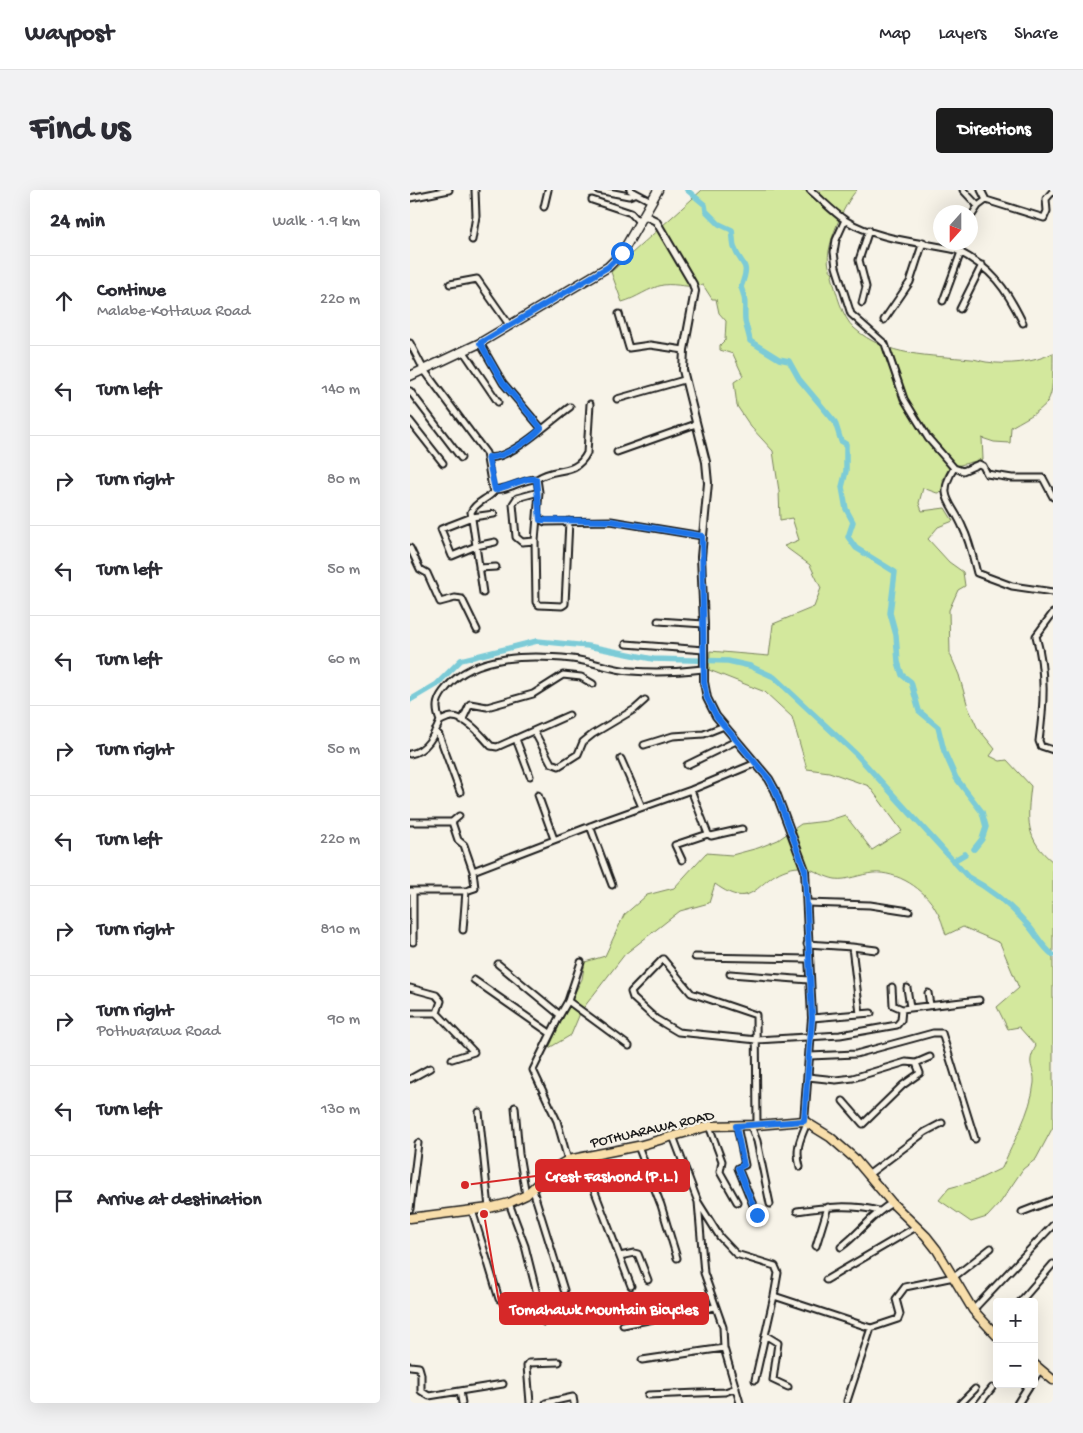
<!DOCTYPE html>
<meta charset="utf-8">
<style>
body{margin:0;font-family:"Gochi Hand",sans-serif;background:#f2f2f3;color:#2b2b33}
.controls{position:absolute;right:15px;bottom:15px;display:grid;overflow:hidden;border-radius:5px;box-shadow:0 5px 20px #0002}
.controls button{width:45px;height:45px;display:grid;place-items:center;padding:0;border:0;border-bottom:1px solid #e1e1e2;background:#fff;color:#2b2b33;font:25px sans-serif}
.compass{position:absolute;left:523px;top:15px;width:45px;height:45px;border-radius:50%;background:#fff;box-shadow:0 5px 20px #0002;rotate:201deg}
.stop{position:absolute;width:15px;height:15px;margin:-11px;border:4px solid #1a73e8;border-radius:50%;background:#fff}
.stop.end{background:#1a73e8;border-color:#fff;box-shadow:0 1px 5px #0008}
.list{margin:0;padding:0;list-style:none}
h2{display:flex;justify-content:space-between;align-items:center;height:65px;margin:0;padding:0 20px;font-size:21px}
h2 small{font-size:16px;font-weight:400;color:#7c7c81}
.list li{display:grid;grid-template-columns:32px 1fr auto;gap:15px;align-items:center;box-sizing:border-box;height:90px;padding:0 20px;border-top:1px solid #e1e1e2}
.list b{display:block;font-size:19px;white-space:nowrap}
.list p{margin:0;font-size:16px;white-space:nowrap;color:#7c7c81}
.list em{font-size:16px;font-style:normal;color:#7c7c81}
.icon{flex:none;width:28px;height:28px;fill:none;stroke:currentColor;stroke-width:2;stroke-linecap:round;stroke-linejoin:round}
.map{position:relative;flex:none;width:643px;height:1213px;overflow:hidden;border-radius:5px}
header{display:flex;align-items:center;gap:30px;box-sizing:border-box;height:70px;padding:0 25px;background:#fff;border-bottom:1px solid #e1e1e2}
header strong{font-size:24px}
nav{display:flex;gap:28px;margin-inline-start:auto;font-size:18px}
.intro{display:flex;align-items:center;justify-content:space-between;box-sizing:border-box;height:120px;padding:0 30px}
h1{margin:0;font-size:35px}
.button{padding:12px 22px;border-radius:5px;background:#1c1c1c;color:#fff;font-size:18px;font-weight:700}
main{display:flex;gap:30px;padding:0 30px}
aside{flex:1;background:#fff;border-radius:5px;box-shadow:0 5px 20px #0002}
.map>svg:first-child{display:block}
.green{fill:#d3e89d;stroke:#78825c}
.lines{fill:none;stroke-linecap:round;stroke-linejoin:round}
.canal{stroke:#7bcbd7;stroke-width:5.5}
.minor-casing{stroke:#1c1c1c;stroke-width:9}
.tertiary-casing{stroke:#1c1c1c;stroke-width:10}
.secondary-casing{stroke:#1c1c1c;stroke-width:11}
.primary-casing{stroke:#1c1c1c;stroke-width:11}
.minor{stroke:#f7f3e8;stroke-width:5}
.tertiary{stroke:#f7f3e8;stroke-width:6}
.secondary{stroke:#f7f3e8;stroke-width:8}
.primary{stroke:#f8deab;stroke-width:8}
.route{stroke:#1a73e8;stroke-width:6}
.labels{text-anchor:middle;stroke-width:4.5;stroke-linejoin:round;paint-order:stroke}
.street-label{font-size:15px;fill:#1c1c1c;stroke:#f7f3e8}
.leader{fill:none;stroke:#d62828;stroke-width:2}
.callout-dot{fill:#d62828;stroke:#f7f3e8;stroke-width:2}
.callout{fill:#d62828;stroke:#d62828;stroke-width:2}
.callout-label{font-size:16px;text-anchor:middle;font-weight:bold;fill:#fff}
</style>
<header>
<strong>Waypost</strong>
<nav><a>Map</a><a>Layers</a><a>Share</a></nav>
</header>
<div class="intro"><h1>Find us</h1><a class="button">Directions</a></div>
<main>
<aside>
<h2>24 min<small>Walk · 1.9 km</small></h2>
<ul class="list">
<li><svg class="icon" aria-label="ahead" viewBox="0 0 24 24"><path d="M12 20V5M6 11l6-6 6 6"/></svg><div><b>Continue</b><p>Malabe-Kottawa Road</p></div><em>220 m</em></li>
<li><svg class="icon" aria-label="left" viewBox="0 0 24 24"><path d="M17 20v-9H6M10 6l-5 5 5 5"/></svg><div><b>Turn left</b></div><em>140 m</em></li>
<li><svg class="icon" aria-label="right" viewBox="0 0 24 24"><path d="M7 20v-9h11M14 6l5 5-5 5"/></svg><div><b>Turn right</b></div><em>80 m</em></li>
<li><svg class="icon" aria-label="left" viewBox="0 0 24 24"><path d="M17 20v-9H6M10 6l-5 5 5 5"/></svg><div><b>Turn left</b></div><em>50 m</em></li>
<li><svg class="icon" aria-label="left" viewBox="0 0 24 24"><path d="M17 20v-9H6M10 6l-5 5 5 5"/></svg><div><b>Turn left</b></div><em>60 m</em></li>
<li><svg class="icon" aria-label="right" viewBox="0 0 24 24"><path d="M7 20v-9h11M14 6l5 5-5 5"/></svg><div><b>Turn right</b></div><em>50 m</em></li>
<li><svg class="icon" aria-label="left" viewBox="0 0 24 24"><path d="M17 20v-9H6M10 6l-5 5 5 5"/></svg><div><b>Turn left</b></div><em>220 m</em></li>
<li><svg class="icon" aria-label="right" viewBox="0 0 24 24"><path d="M7 20v-9h11M14 6l5 5-5 5"/></svg><div><b>Turn right</b></div><em>810 m</em></li>
<li><svg class="icon" aria-label="right" viewBox="0 0 24 24"><path d="M7 20v-9h11M14 6l5 5-5 5"/></svg><div><b>Turn right</b><p>Pothuarawa Road</p></div><em>90 m</em></li>
<li><svg class="icon" aria-label="left" viewBox="0 0 24 24"><path d="M17 20v-9H6M10 6l-5 5 5 5"/></svg><div><b>Turn left</b></div><em>130 m</em></li>
<li><svg class="icon" aria-label="arrive" viewBox="0 0 24 24"><path d="M6 21V4h12l-3 4 3 4H6"/></svg><div><b>Arrive at destination</b></div></li>
</ul>
</aside>
<div class="map">
<svg width="643" height="1213" viewBox="0 0 643 1213">
<rect width="100%" height="100%" fill="#f7f3e8"/>
<filter id="ink" filterUnits="userSpaceOnUse"><feTurbulence type="fractalNoise" baseFrequency=".02" numOctaves="2"/><feDisplacementMap in="SourceGraphic" scale="10" xChannelSelector="R" yChannelSelector="G"/><feConvolveMatrix kernelMatrix="1 2 1 2 8 2 1 2 1" color-interpolation-filters="sRGB"/></filter>
<g filter="url(#ink)">
<path class="green" d="M292,0H447C435,11 407,71 423,83L422,86C426,102 432,127 444,138C476,167 520,165 561,169C566,169 570,171 576,172C597,175 624,173 643,163C643,216 643,213 601,237L600,253L584,252L572,248L573,269L539,278L533,289L535,302L527,303L513,298L509,313L512,321L535,318L543,331L528,337L518,349L539,372L553,382L555,396L548,400L539,420L540,464L549,485L558,517L567,537L585,559L580,566L590,571L597,570L621,596C617,630 615,649 643,672V937L626,969L613,979L590,1013L577,1027L561,1032L529,1010L539,998L565,991L592,978C603,952 621,922 624,893C625,876 615,876 626,856L609,837L598,839L587,817L609,798L590,753L553,737L536,745C533,736 531,727 526,720C515,699 487,681 463,683C451,684 436,691 425,689C408,686 398,672 378,679C345,689 345,723 305,694L299,713L270,721L215,764L171,821L161,845L139,858L156,820L172,789L175,772L195,766L214,725L237,705L264,698L296,663L322,665L348,658L368,650L391,634L417,631L435,625L462,660L492,641L459,596L419,582L397,579L382,527L355,502L299,480L300,461L359,466L363,434L404,417L411,398L400,375L374,356L389,350L382,328L370,330L369,301L363,261L341,237L327,216L324,192L333,186L323,164L310,160V155L315,150L316,131L309,123L306,109H302L293,95C280,99 267,93 253,95C238,98 227,108 212,112L201,82Z"/>
<g class="lines">
<path class="canal" d="M277,0L295,15L296,21L309,34L322,40C323,45 323,52 324,57C332,79 341,70 331,97C337,112 334,116 335,130C336,137 339,144 340,151L369,169L379,171L389,189L425,232L431,251L436,254V281L432,297L436,319L443,332L438,347L446,358L485,382L480,423L486,445L488,472L492,485L501,492L509,521L528,537L534,561L546,588L572,622L576,637L572,649L564,659
M0,510L27,494L51,470L127,451L178,456L243,469L318,471L340,476L364,487L446,564L558,687C579,698 599,714 616,733C626,743 631,756 643,765
M543,671L555,664"/>
<g class="minor-casing">
<path id="minor" d="M188,0L219,6L225,4
M220,0L241,11
M400,0C412,10 423,22 435,30C467,50 511,52 546,60L549,52
M553,0L568,16
M571,0L576,10
M0,8L39,0
M182,10L221,23L230,33
M134,17L138,0
M560,28L568,16L576,10L634,28L637,21L636,9L643,1
M435,30L426,50L424,62L426,77L441,124L475,154L494,209L518,248L544,278C526,308 542,311 553,338C560,352 563,368 567,383L602,396L643,402
M62,50L66,26L65,0
M546,60C582,78 596,98 613,133
M40,94L67,89L100,136
M533,111L551,62
M452,113L456,97L449,70L459,40
M550,119L572,75
M209,124L219,158L240,155L274,160
M474,130L500,92L513,52
M0,153L14,180L76,263L82,298C93,304 113,288 127,289L129,302L125,351L126,412L129,415L152,416L155,414L159,331
M70,153L93,193L131,238
M54,162L88,212
M0,201L51,268
M207,209L274,190
M0,231L33,273
M207,262L286,234
M78,267C98,272 143,229 160,217
M544,278L553,281L569,274L573,276L577,284L602,288H633L643,307
M127,289C145,276 165,287 177,263L180,214
M84,324L62,327L31,339L42,366L66,356L85,352
M128,328L135,332L201,331L292,346
M125,351L112,352L106,347L103,314L107,308L129,302
M0,358L10,379L17,383L30,412L45,408L52,409L67,440
M69,378L86,377
M73,403L61,322C66,311 78,310 85,300
M643,423L626,446C636,481 634,515 629,551L631,556L643,560
M248,431L294,434
M216,454L294,460
M30,531C33,530 38,527 42,527C57,527 72,546 81,556L87,557L159,525
M52,531L60,514L77,517L123,504L153,485L171,487L183,494
M25,541L29,545L50,602
M124,541L141,573L149,576L168,564L173,552L183,544L225,519L235,510
M106,549L120,586
M234,555L263,546L294,544L314,536
M0,564C17,561 24,545 30,531C24,516 27,508 37,497C65,464 121,465 162,469C182,471 201,480 221,481C246,483 269,482 293,479
M211,569L232,617
M277,575L326,551
M281,600L298,644L301,646L332,639
M128,605L144,649
M0,632H42
M180,636L202,695
M272,670L265,655L298,644
M63,681L191,632L281,600L346,573
M0,701H56L65,698L63,681L54,655L48,650L42,632L49,626
M397,713L460,715L499,721
M53,740L56,701
M3,752V701
M397,754L442,757L450,824
M442,757L466,760
M285,767L398,769
M88,774L150,825L123,880L147,931L158,970
M320,784L399,790
M64,790L140,843
M482,797L483,815L492,819
M0,798L26,805L31,811L27,823
M497,798L500,817
M518,803L520,815
M158,811L219,856
M0,823H27L64,862L42,869
M150,825L158,811L171,772
M402,828L461,823
M400,866L446,864L523,843H532L565,949
M398,887L426,890L443,888L496,872L506,873L520,867
M0,889L20,878
M433,911L453,934L493,895L510,883L506,873
M105,917L109,964L116,1005
M69,922L79,1018
M347,935L346,825L281,803L253,769L221,802L223,808L246,829L268,842L347,850L430,845L487,835L491,830L492,819L569,810
M299,936L312,971L310,982L327,1012
M327,936L335,975L328,978L347,1025
M341,936L347,951L360,1014
M263,946L288,1012L294,1083L313,1137L314,1158L330,1213
M228,956L251,1015L267,1068
M172,968L221,1096
M390,977C385,959 390,949 397,933
M458,985L515,942L532,933
M123,1000L154,1100
M288,1012L310,1047L326,1064L365,1076L368,1083L364,1106L461,1138L437,1211
M99,1013L115,1056L134,1132
M0,1019L8,953
M62,1020L89,1109
M387,1021C415,1017 442,1014 469,1021
M612,1022L643,1010
M406,1056L418,1017
M431,1057C450,1043 462,1024 482,1013
M210,1066L224,1063L228,1064L238,1090
M416,1090L506,1037
M610,1112L643,1074
M563,1120L643,1035
M213,1135L305,1117
M461,1138L488,1129L490,1124L486,1109L495,1097L544,1087L581,1058
M355,1145L368,1153L363,1190L378,1197
M232,1170L314,1158
M0,1176L9,1177L11,1184V1201L19,1206L93,1194
M345,1190L364,1106
M50,1201L52,1213
M238,1205L315,1202L326,1198
M120,1213L117,1176L119,1173L149,1172
M136,1213L163,1207L164,1213
M551,1213L565,1199
M570,1213L582,1198"/>
</g>
<g class="tertiary-casing">
<path id="tertiary" d="M234,25L246,31L283,94L285,101L274,160L273,180L296,272L298,293L291,367L294,434V492L297,508L306,526L359,589L365,600L395,680L402,828L394,931
M624,1188L630,1179
M608,1213L620,1194"/>
</g>
<g class="secondary-casing">
<path id="secondary" d="M0,186L70,153L198,77L212,63L248,0"/>
</g>
<g class="primary-casing">
<path id="primary" d="M0,1028L79,1018L99,1013L116,1005L143,979L158,970L228,956L299,936L347,935L394,931L420,947L444,968L482,1013L516,1046L527,1060L563,1120L587,1146
M624,1174L643,1190"/>
</g>
<use href="#minor" class="minor"/>
<use href="#tertiary" class="tertiary"/>
<use href="#secondary" class="secondary"/>
<use href="#primary" class="primary"/>
</g>
</g>
<g class="lines" filter="url(#ink)">
<path class="route" d="M212,63L198,77L70,153L93,193L131,238C122,249 91,270 78,267L85,300L118,289H126L130,330L201,331L292,346L294,492L297,508L306,526L359,589L365,600L395,680L402,828L394,931L326,936L334,975L328,978L347,1025"/>
</g>
<g class="labels">
<g class="street-label">
<text transform="translate(242 938) rotate(-13)" y="5">POTHUARAWA ROAD</text>
</g>
</g>
<path class="leader" d="M55 995L126 986M74 1024L90 1118"/>
<g class="callout-dot">
<circle cx="55" cy="995" r="5"/>
<circle cx="74" cy="1024" r="5"/>
</g>
<g class="callout">
<rect x="126" y="970" width="153" height="31" rx="5"/>
<rect x="90" y="1103" width="208" height="31" rx="5"/>
</g>
<g class="callout-label">
<text x="202" y="991">Crest Fashond (P.L.)</text>
<text x="194" y="1124">Tomahawk Mountain Bicycles</text>
</g>
</svg>
<div class="controls">
<button>+</button>
<button>−</button>
</div>
<svg class="compass" viewBox="-18 -18 36 36"><path d="M0-13l5 13h-10z" fill="#e53935"/><path d="M0 13l5-13h-10z" fill="#7c7c81"/></svg>
<div class="stop" style="left:212px;top:63px"></div>
<div class="stop end" style="left:347px;top:1025px"></div>
</div>
</main>
